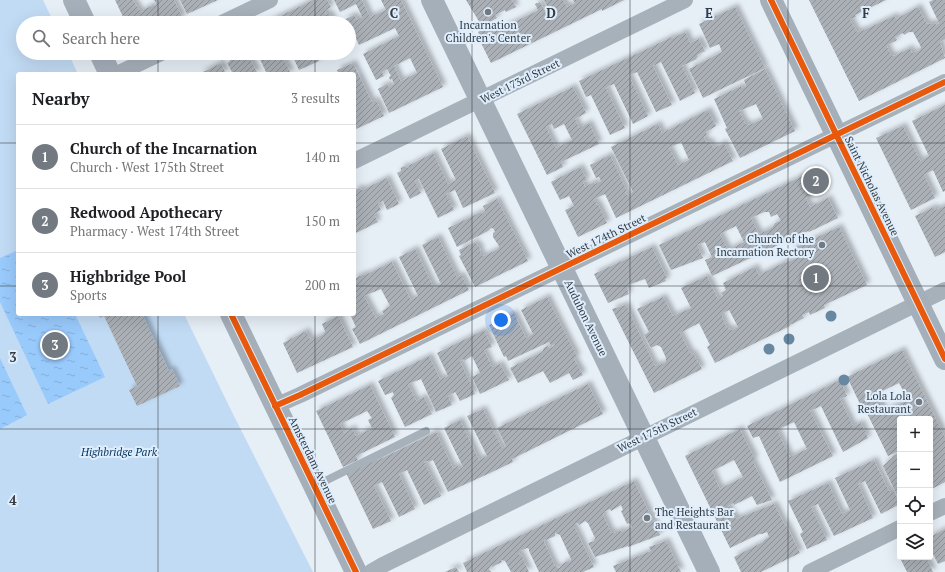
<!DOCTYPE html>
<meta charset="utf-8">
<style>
body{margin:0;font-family:"PT Serif",serif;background:#f6f6f6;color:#202124}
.controls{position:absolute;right:12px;bottom:12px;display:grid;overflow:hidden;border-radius:4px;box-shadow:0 4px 16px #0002}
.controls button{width:36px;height:36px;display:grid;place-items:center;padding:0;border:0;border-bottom:1px solid #e0e0e0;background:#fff;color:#202124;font:20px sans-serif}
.you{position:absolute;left:501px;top:320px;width:14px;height:14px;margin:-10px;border:3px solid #fff;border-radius:50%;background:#1a73e8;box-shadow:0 0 0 6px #1a73e833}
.badge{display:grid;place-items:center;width:26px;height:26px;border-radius:50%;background:#727980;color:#fff;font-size:13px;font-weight:700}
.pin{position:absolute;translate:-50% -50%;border:2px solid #fff;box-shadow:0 1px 4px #0006}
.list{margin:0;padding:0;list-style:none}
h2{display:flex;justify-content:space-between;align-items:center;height:52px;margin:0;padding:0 16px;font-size:17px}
h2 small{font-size:13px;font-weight:400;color:#757577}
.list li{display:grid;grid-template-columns:26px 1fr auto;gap:12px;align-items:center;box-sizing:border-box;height:64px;padding:0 16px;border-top:1px solid #e0e0e0}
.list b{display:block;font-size:15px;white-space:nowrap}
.list p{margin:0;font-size:13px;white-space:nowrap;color:#757577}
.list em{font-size:13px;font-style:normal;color:#757577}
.icon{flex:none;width:22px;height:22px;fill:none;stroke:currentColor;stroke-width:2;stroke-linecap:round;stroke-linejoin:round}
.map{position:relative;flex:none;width:945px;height:572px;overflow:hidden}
.search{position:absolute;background:#fff;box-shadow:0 4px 16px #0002;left:16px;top:16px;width:340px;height:44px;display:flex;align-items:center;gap:10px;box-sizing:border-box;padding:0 14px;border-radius:22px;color:#757577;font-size:15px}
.panel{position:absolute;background:#fff;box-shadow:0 4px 16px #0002;left:16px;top:72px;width:340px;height:244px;border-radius:4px}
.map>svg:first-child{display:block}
.green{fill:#c2dbf4}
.water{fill:url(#water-ripples)}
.building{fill:url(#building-hatch);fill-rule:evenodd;filter:url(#shadow)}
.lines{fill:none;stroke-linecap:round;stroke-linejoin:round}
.lane{stroke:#a7b1ba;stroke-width:8}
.street{stroke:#a7b1ba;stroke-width:16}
.secondary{stroke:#a5afba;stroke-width:22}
.cycleway-casing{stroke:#dfeefd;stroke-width:8}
.cycleway{stroke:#e8590c;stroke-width:6}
.tree{fill:#6887a1}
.grid{fill:none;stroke:#343a40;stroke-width:1;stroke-opacity:0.55}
.poi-dot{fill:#727980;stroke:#dfeefd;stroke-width:1.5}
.labels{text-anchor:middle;stroke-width:4;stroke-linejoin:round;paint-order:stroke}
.poi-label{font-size:11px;fill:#343a40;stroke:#dfeefd;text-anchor:end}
.street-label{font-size:11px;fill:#343a40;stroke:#dfeefd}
.park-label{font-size:11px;font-style:italic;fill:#00325c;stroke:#dfeefd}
.grid-label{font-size:13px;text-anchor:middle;font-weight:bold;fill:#343a40;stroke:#dfeefd;stroke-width:4;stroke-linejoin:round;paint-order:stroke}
</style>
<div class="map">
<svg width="945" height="572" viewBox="0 0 945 572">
<defs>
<pattern id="water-ripples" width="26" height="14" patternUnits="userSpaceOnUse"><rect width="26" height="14" fill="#99cafc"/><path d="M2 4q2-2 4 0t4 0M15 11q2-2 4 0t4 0" fill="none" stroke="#84aed9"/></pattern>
<pattern id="building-hatch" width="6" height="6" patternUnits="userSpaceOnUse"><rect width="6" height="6" fill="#aab0b6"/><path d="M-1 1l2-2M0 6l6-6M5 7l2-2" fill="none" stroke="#8b9095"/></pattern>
<filter id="shadow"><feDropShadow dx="3.5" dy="-3.5" stdDeviation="2" flood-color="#0004"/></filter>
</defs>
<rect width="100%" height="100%" fill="#e6eef6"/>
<path class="green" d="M0,0H43L54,23H23V53H68L78,74H18V314H184L232,412L313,572H0Z"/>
<path class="water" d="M18,250V314H75L105,377L48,404L0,302V258Z
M0,358L27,415L0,429Z"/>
<path class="building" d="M115,0H133L140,11L143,12V10L153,5L155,6L156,3L154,0H174L183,18L171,23H126Z
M180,0H218L187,14Z
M313,0H327L331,7L326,10L325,13L326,15L329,13L334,23H310L312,22L311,19L308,18L299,23H266Z
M334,0H362L370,17L386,10L381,0H401L443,87L389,113L378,89L387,84L389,87L394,84L392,79L390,80L389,77L391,76L387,69L382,72L384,76L376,80L363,54L399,36L395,28L359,45L349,23L347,21L345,22L344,20L354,15L357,20L362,17L356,4L340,12ZM410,58L417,73L401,81L394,66Z
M466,0H512L516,7L506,12L505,10L495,15L497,18L488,23L487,21L484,23L483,21L480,23Z
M544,0H563L567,7L575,3L573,0H624L602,11V9L491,63L479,39L481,38L478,32L488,27L491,33L533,13L538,10L535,4L540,2L548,17L552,16Z
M809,0H886L855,15L856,17L850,19L857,32L862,30V31L894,16L896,19L918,7L927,24L935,23L936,25L939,23L929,2L933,0H945V39L940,42L945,58L859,101ZM909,32H913L921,47L920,50L912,53L910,48L894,56L891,55L887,47L888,45L897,40L895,37L903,33L904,35Z
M735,7L765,68L703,98L689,69L722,52L719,44L710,48L699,24Z
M685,32L690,43L699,39L705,51L697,55L698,57L696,58L697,59L682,66L695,93L680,101L661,62L653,66L672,105L656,112L637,72L632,74L629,76L648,116L633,124L614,84L609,86L606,88L625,128L610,135L591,95L586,97L579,81L672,37L673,38Z
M218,53H243L244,54L247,53L258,74H233L227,63L230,61L229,59L227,58L222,61Z
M257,53H281L291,74H267Z
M291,53H315L319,61L299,70Z
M221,63L226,74H199Z
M353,63L372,102L376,100L384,116L354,130V111L356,110L354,105V74H339L337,70Z
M765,69L795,131L740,158L725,129L727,128L714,99L741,86L742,88L746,86L744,80ZM756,104L763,119L749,125L745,123L739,111Z
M573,87L586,113L575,119L579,128L589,123L599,144L561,162L563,167L547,175L517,114ZM552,124L554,129L564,124L572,140L556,148L546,127Z
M945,105V191L943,192L933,170L924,175L935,198L911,210L876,138L903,126L920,161L929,156L912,121Z
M708,110L716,126L706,132L707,135L704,137L706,142L709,141L714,148L724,143L733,161L616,218L605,194L594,199L597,205L598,204L607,223L578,237L565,210L574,206L569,196L560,200L551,182L580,167L587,180L583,182L585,187L594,182L595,184L601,181L599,177L596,178L590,165L610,155L627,191L625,192L627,195L633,192L611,147L658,124L662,133ZM681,142L689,160L678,165L669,148Z
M467,136L495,193L463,208L455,190L446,194L454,210L438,218L419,179L415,181L421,193L410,199L397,173L401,171V168L405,166L408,168L409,167L408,166L433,153L448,184L456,180L441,149Z
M815,170L824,189L806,198L810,207L828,198L838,218L809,232L808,231L712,276L705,260L712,257L705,242L697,245L703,258L671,270L659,245ZM764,212H769L771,217L777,214L781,221L775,223L772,228L759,234L751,218ZM736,226L744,242L728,250L720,234Z
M387,178L399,204L387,210L383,201L378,203L381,210L374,214L378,222L354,234V191L359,188L362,190Z
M497,199L528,261L475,287L459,256L461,255L459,250L475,242L480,248L481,255L484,256L498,249L499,246L493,237V233L495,232L493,228H491L488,231L457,247L448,228L481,212L482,214L485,211L483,206Z
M945,206V252L935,257L915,216L934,207L935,210Z
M839,227L867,285L824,305L825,308L810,315L809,312L802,315L804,318L790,325V326L715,363L707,347L710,345L699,323L680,333L691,354L693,353L702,369L654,393L612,309L626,305L655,366L659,364L660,365L666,362V358L661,347L657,345L651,348L644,335L649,332L637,309L663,297L673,316L691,308L681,288L707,276L718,299L723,296L721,293L726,290L723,283L755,267L759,275L785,262V263L797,258L792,249ZM729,310L738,327L732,330L727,328L722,317L723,313Z
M438,237L457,277L461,275L469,290L360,344L352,329L356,327L350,314H354V279L364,274L365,275L392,262L411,300L418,296L399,257L415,249L434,288L441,284L422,245ZM381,289L390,306L382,311L384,314L376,318L364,296Z
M652,247L667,278L665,279L666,281L649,288L645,279L628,285L627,289L629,294L608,303L594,274Z
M547,297L577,357L574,359L583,375L573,380L569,373L550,383L543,371L518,383L510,368L542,352L544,348L547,346L550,348L554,346L555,344L551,346L549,342L508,361L506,356L504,357L489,325L514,313L526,338L533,334L521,310Z
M98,314H142L169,371L172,369L180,386L137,406L129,390L137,386L104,316L100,318Z
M338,316L353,347L297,373L283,343L306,331L310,339L312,338V340L324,334L325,331L322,324Z
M484,330L492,347L484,350L492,367L500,364L509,380L480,394L472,377L480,373L473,358L472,356L464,361L463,359L460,361L475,394L460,401L455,392L448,396L452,405L436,412L421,379L411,383L408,384L416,401L424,397L432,414L405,427L391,398L394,395L393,392L385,395L378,381L429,356L440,379L448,376L437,353Z
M902,350L945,437V482L930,490V438H932L930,437V419H900V450L888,456L863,405L861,406L847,377ZM899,383L908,400L884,411L876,394Z
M840,380L847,396L840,399L853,426L861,423L868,438L843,452L821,406L810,411L833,456L780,482L759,436L753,438L747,426ZM794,422L807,449L790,457L777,430Z
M588,384L603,414L512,459L513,462L490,473L448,492L433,460L429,462L427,461L424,462L441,496L424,505L407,470L399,474L415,509L399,517L382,482L374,486L391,521L373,529L346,473L375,459L378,460L436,432L453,468L458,466L459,469L463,467L444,428L460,420L479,460L487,456L467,416L483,409L502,448L506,446L497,428Z
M370,385L395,437L356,456L358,460L343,467L316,411ZM367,411L372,418L368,420L372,428L356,436L352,428L344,433L340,424Z
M740,429L755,459L753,460V462L772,500L757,505L752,496L734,505L733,503L728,506L733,516L734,515L736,519L774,504L785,525L786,524L800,553L761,572H741L734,557L763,542L764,540L769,537L767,532L762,534H759L730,548L685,456ZM734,460L743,477L720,489L712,471Z
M900,453V501L883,466L895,455Z
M874,460L889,491L893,489L900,504L881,514L865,481L858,484L873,518L834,536L818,504L811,507L827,540L807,549L800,534L803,532L788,501L828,483L842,514L850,510L835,478Z
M634,481L660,535L628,547V546L595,557L588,543L594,541L595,538L588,523L585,521L579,525L578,523L574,524V527L575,528L594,567L583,572H539L529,551V549L527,548L520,551L519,555L521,554L529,572H511L505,561L501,560L502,562L492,567V565L489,569L491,572H467L463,563ZM621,505L623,510L621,511L627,524L629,523L632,527L621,532L620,530L615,533L611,532L603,515L604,512L610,509L611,511ZM555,533L560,535L571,559L570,562L568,561L564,563L559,568L555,566L544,542L545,539L546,540L555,536Z
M945,529V561L938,564L930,548V537Z
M666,541L681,572H616L613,566L651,551L649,547Z
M900,551V557H926L933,572H907L897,552Z
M456,567L459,572H445Z"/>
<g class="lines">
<path class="lane" d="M315,486L426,431"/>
<path class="street" d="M222,23L270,0
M117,74L161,53
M354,161L685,0
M275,406L300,395L945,82
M930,513L945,506
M371,572L383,565L945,290
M810,572L900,528"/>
<path class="secondary" d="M74,0L85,23
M432,0L709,572
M771,0L945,359
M100,53L110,74
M231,314L356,572"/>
<g class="cycleway-casing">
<path id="cycleway" d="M771,0L945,359
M231,314L356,572
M275,406L300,395L945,82"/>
</g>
<use href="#cycleway" class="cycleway"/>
</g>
<g class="tree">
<circle cx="831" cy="316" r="5.5"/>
<circle cx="789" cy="339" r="5.5"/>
<circle cx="769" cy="349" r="5.5"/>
<circle cx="844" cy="380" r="5.5"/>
</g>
<path class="grid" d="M158,0V23M315,0V23M472,0V572M630,0V572M788,0V572M158,53V74M315,53V74M0,143H18M354,143H945M0,286H18M354,286H945M158,314V572M315,314V572M0,429H900M930,429H945"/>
<g class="poi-dot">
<circle cx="488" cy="12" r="4"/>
<circle cx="822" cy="245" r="4"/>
<circle cx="919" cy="402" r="4"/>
<circle cx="647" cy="518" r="4"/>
</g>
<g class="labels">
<g class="poi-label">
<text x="488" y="29" text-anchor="middle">Incarnation<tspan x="488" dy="13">Children's Center</tspan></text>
<text x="814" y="243">Church of the<tspan x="814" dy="13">Incarnation Rectory</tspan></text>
<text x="911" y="400">Lola Lola<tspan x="911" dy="13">Restaurant</tspan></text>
<text x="655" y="516" text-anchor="start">The Heights Bar<tspan x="655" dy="13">and Restaurant</tspan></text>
</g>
<g class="street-label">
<text transform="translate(520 81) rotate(-26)" y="4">West 173rd Street</text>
<text transform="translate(872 186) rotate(64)" y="4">Saint Nicholas Avenue</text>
<text transform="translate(606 236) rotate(-26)" y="4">West 174th Street</text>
<text transform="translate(586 318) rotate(64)" y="4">Audubon Avenue</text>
<text transform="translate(657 430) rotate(-26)" y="4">West 175th Street</text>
<text transform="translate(313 460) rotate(64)" y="4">Amsterdam Avenue</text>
</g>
<g class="park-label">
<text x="119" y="456">Highbridge Park</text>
</g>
</g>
<g class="grid-label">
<text x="394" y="18">C</text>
<text x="551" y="18">D</text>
<text x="709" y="18">E</text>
<text x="866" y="18">F</text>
<text x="13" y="362">3</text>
<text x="13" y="505">4</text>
</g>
</svg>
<div class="controls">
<button>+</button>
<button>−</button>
<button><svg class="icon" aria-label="locate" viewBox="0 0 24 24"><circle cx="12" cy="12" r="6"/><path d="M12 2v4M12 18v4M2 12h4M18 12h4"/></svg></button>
<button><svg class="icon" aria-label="layers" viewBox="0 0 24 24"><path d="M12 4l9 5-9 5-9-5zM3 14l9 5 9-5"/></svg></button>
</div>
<div class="you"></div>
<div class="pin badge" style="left:816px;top:278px">1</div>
<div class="pin badge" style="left:816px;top:181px">2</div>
<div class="pin badge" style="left:55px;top:345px">3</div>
<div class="search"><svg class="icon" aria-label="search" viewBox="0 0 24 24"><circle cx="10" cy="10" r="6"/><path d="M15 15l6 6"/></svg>Search here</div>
<section class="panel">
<h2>Nearby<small>3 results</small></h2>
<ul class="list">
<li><span class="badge">1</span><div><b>Church of the Incarnation</b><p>Church · West 175th Street</p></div><em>140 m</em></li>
<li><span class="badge">2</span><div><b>Redwood Apothecary</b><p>Pharmacy · West 174th Street</p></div><em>150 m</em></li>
<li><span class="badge">3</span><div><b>Highbridge Pool</b><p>Sports</p></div><em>200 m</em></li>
</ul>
</section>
</div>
